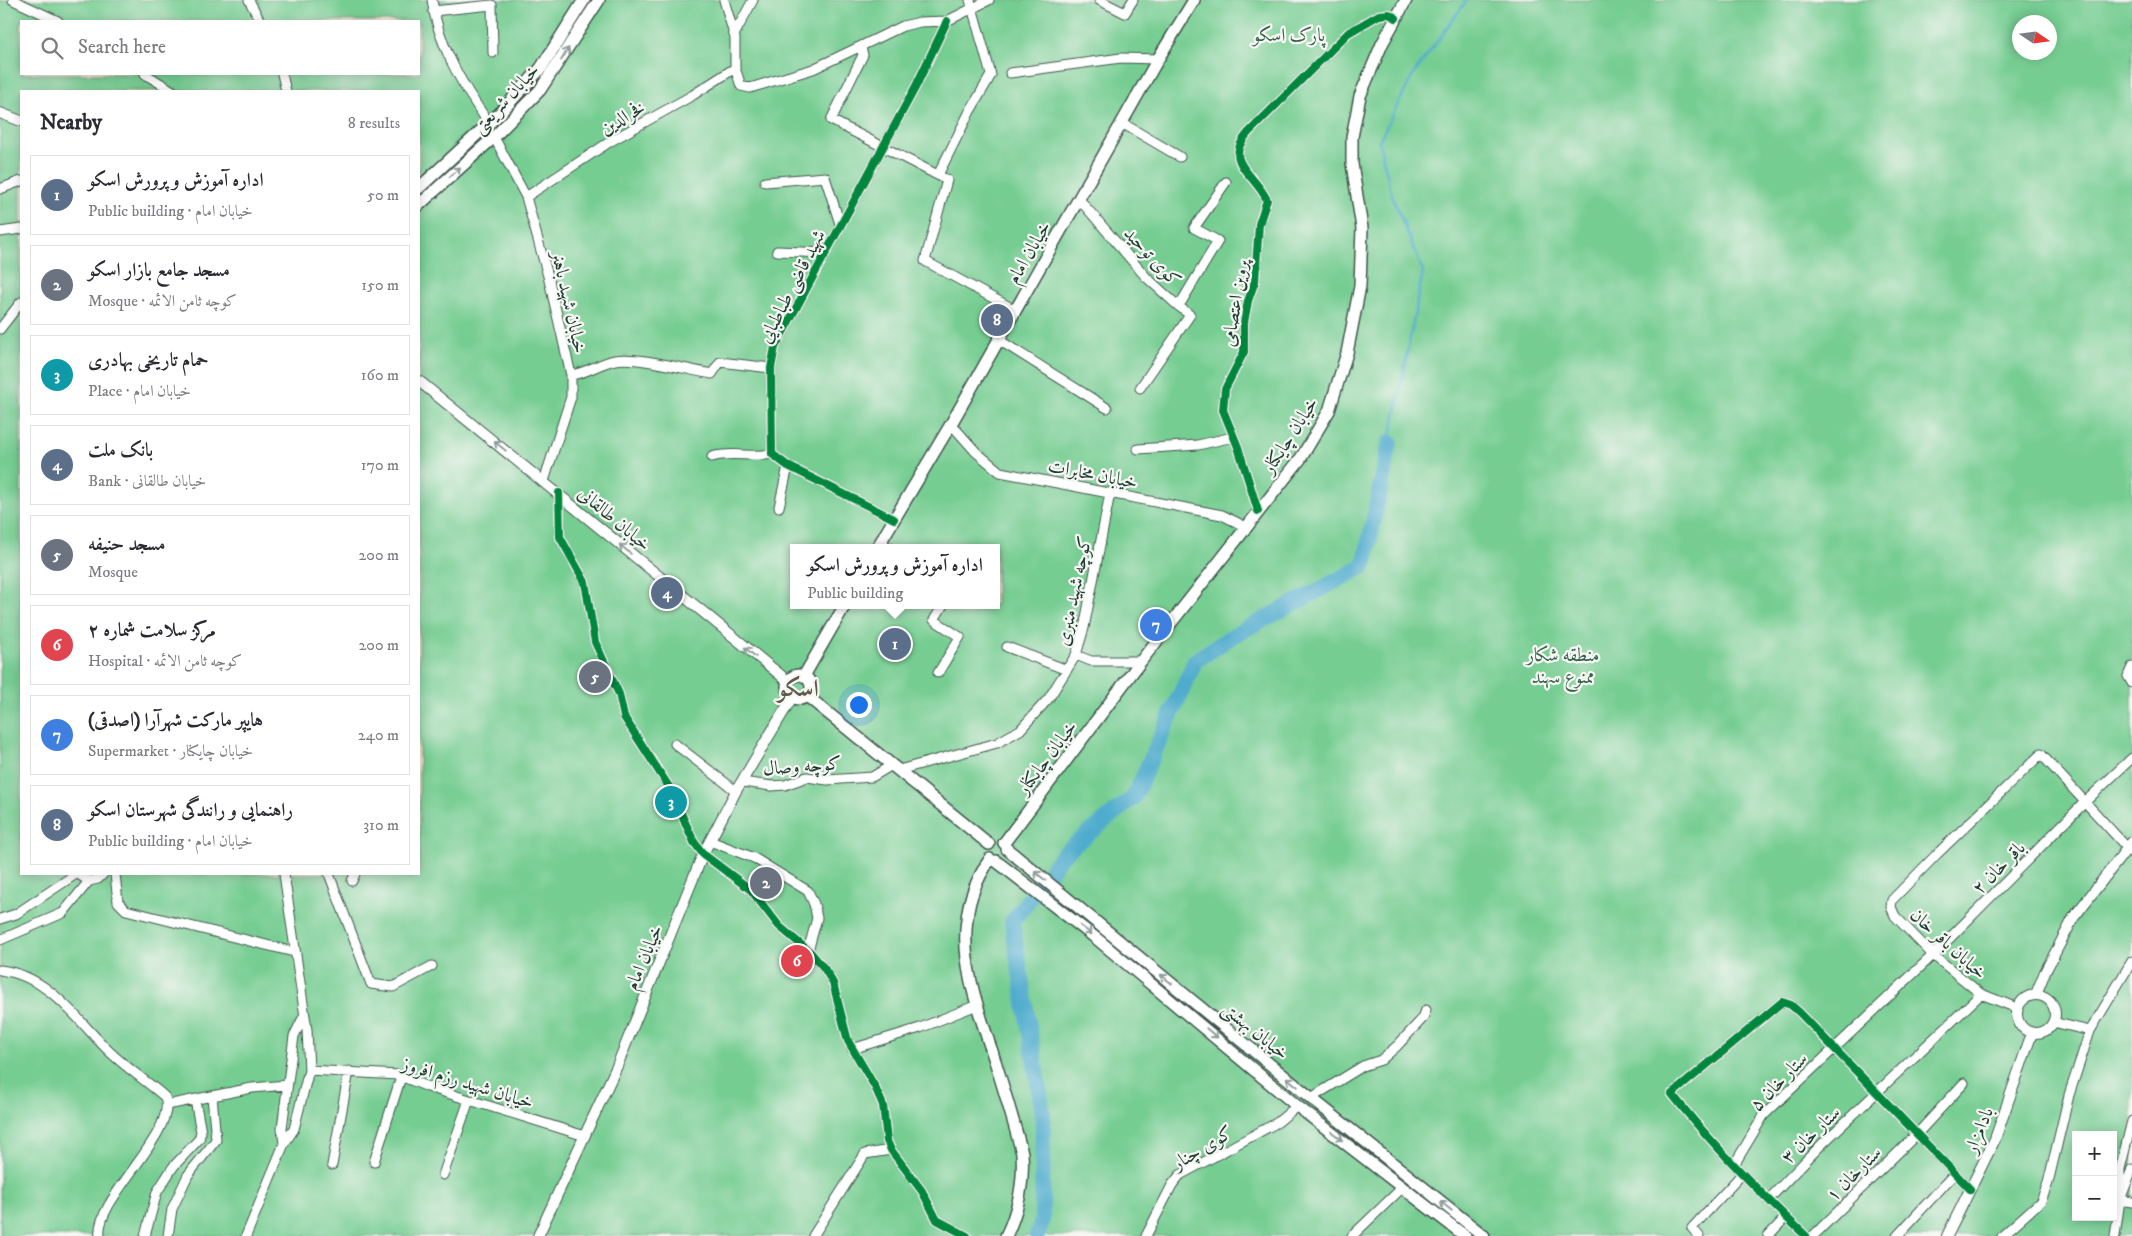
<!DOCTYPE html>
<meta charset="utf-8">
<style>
body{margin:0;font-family:"IM FELL DW Pica",Amiri,serif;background:#f7f7f7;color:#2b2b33}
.controls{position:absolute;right:15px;bottom:15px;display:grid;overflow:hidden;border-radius:0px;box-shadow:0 2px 12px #0003}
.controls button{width:45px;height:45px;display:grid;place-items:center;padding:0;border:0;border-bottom:1px solid #e1e1e2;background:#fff;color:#2b2b33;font:25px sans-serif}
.compass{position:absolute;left:2012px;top:15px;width:45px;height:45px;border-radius:50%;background:#fff;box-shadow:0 2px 12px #0003;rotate:103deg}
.you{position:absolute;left:858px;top:704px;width:18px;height:18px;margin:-12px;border:4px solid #fff;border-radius:50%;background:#1a73e8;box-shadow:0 0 0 8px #1a73e833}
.badge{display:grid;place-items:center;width:32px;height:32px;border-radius:50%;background:#d1495b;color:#fff;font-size:16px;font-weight:700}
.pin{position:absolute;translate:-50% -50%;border:2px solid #fff;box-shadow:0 1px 5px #0006}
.popup{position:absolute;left:790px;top:544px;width:210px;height:65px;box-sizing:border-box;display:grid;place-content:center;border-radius:0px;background:#fff;filter:drop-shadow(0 1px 4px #0005);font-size:16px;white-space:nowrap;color:#7c7c81}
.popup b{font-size:19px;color:#2b2b33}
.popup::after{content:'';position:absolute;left:50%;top:100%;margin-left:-10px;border:10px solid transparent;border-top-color:#fff}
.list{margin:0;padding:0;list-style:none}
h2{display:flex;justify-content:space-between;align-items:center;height:65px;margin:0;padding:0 20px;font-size:21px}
h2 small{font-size:16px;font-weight:400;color:#7c7c81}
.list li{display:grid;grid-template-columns:32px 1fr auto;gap:15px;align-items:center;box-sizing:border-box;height:80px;margin:0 10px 10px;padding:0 10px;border:1px solid #e1e1e2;border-radius:0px}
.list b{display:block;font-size:19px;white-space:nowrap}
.list p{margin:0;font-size:16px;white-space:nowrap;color:#7c7c81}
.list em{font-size:16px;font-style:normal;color:#7c7c81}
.icon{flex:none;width:28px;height:28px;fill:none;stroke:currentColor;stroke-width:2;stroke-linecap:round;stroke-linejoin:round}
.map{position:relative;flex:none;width:2132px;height:1236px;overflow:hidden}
.search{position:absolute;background:#fff;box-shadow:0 2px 12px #0003;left:20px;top:20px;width:400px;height:55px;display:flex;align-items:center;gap:12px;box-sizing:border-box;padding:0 18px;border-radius:0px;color:#7c7c81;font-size:19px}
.panel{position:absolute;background:#fff;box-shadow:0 2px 12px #0003;left:20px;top:90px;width:400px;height:785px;border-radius:0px}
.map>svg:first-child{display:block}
.green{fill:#76cd92;stroke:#4a8563;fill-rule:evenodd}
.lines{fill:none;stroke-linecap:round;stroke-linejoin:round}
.stream{stroke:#50acce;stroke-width:2.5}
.river{stroke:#50acce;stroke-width:16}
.minor-casing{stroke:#3f564c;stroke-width:11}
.tertiary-casing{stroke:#3f564c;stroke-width:12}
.secondary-casing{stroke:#3f564c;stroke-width:14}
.minor{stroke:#fff;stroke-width:9}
.tertiary{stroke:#fff;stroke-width:10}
.secondary{stroke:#fff;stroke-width:11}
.cycleway-casing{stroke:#f6f6f2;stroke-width:11}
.cycleway{stroke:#00873e;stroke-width:8}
.oneway{stroke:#8f9e9a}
.labels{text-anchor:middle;stroke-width:4.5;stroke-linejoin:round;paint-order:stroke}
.park-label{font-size:19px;fill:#35614c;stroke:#f6f6f2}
.street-label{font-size:19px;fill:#1f3d34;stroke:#f6f6f2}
.district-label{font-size:24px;font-weight:bold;fill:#5e5b4c;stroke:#f6f6f2}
</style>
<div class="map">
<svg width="2132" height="1236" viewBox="0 0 2132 1236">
<rect width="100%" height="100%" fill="#f6f6f2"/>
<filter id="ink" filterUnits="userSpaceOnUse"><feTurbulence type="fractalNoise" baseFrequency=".02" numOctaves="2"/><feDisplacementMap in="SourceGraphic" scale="10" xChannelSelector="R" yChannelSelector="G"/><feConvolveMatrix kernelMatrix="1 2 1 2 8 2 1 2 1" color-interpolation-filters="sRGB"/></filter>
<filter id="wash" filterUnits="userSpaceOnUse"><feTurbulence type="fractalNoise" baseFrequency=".0096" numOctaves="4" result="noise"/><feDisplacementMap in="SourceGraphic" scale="20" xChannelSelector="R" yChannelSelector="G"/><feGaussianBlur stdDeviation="1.12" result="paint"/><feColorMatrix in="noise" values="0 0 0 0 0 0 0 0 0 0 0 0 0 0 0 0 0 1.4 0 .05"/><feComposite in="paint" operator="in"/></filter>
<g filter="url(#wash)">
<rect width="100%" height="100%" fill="#f5e7d6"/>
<path class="green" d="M0,0H2132V1236H0ZM21,21H419V74H21ZM2020,22H2050V52H2020ZM21,91H419V874H21ZM794,548H996V605H794ZM2076,1135H2113V1217H2076Z"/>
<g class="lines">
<path class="stream" d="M1390,442L1423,271L1392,196L1379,141L1413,75L1467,0"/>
<path class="river" d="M1037,1236L1042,1220L1043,1114L1012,922L1062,855L1134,797L1195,661L1231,637L1364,566L1390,442"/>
</g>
</g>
<g filter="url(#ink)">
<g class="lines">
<g class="minor-casing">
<path id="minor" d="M13,0L58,21
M249,0L260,21
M432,0C438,45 463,87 489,123
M724,0L735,38V68L741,86L750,88L813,69L903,26L920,22L947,21L989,0
M1099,0L1125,13L1133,0
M433,11L492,5L493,53
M734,35L753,0
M861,48L863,55L831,120L947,180L925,261L1015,310
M1010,73L1121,58L1158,59
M145,74L173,91
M282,74L286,91
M1122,123L1180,157
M494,137L526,197L548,276L571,375V397L544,481
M938,175L969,113L991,75L970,0
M765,182L825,177L840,224
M0,189L21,181
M526,197L611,141L693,95L735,68
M1079,199L1146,277L1177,305L1182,301L1218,241L1194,228L1226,182
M0,232L21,229
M777,251L825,253
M0,329L21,302
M999,340L1107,408
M571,375C587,373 599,363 615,360C638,356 688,370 712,374L720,362L771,368
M1140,388L1190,315L1177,305
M951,424L976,452L1000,472L1222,515L1246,527
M1138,449L1198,445L1233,437
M712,457C731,451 752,458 772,454
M559,493L560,537L585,582L595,642L619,694L624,717L669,787L694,842L703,854L751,890L779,926L811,953L824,968L833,983L848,1041L875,1087L883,1105L887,1141L891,1150L922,1191L937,1220L967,1236
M779,507L788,466
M1258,511L1238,447L1223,410L1225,389L1244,352V323L1248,301L1255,281L1259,224L1267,200C1254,172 1222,163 1248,133L1348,33L1379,15L1389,14L1396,18
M894,519L788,466L772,454L771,368L775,347L916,86L947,21
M880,542L890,548
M1007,647L1067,670
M1076,655L1091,661H1141
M2132,667L2128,676L2132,683
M938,673L960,637L934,620L943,605
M675,744L736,791
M899,770L997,743L1020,730L1049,698L1076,655L1084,628L1110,493
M742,782L772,786L785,785L807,777L827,780L872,777L892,765
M710,841L754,858L808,891L814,904L817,918L808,951
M78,874L89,881L98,879L103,874
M115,874L118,902L126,910L294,952
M329,874L371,984L393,987L432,966
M352,881L355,874
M0,919L16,914L76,874
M0,940L63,913L89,881
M0,970C51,976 77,1021 111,1053C128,1069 148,1082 165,1097C178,1133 94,1200 100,1236
M2017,1008L1981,994L1933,955L1895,916L1891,907L1892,900L1937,854L2041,754L2132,853
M2053,1022L2090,1031
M852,1049L920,1028L977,1005
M309,1070L398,1075L428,1087L585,1136
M1311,1098L1363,1066L1381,1060L1397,1046L1423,1018L1426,1010
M167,1105L252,1088L287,1085
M284,1144L282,1128L294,1036L304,1016
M374,1162L401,1077
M332,1165L349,1071
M1734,1165L1764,1115L1933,955L2086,801L2132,758
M443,1175L469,1100
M2122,1195L2132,1169
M1768,1200L1821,1145L1981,994
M2120,1200L2132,1202
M145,1236L157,1192L173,1167L199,1139L201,1132L195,1100
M168,1236L172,1209L188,1175L216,1140L212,1096
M246,1236L284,1144L294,1129L309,1070L307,1030L284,874
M813,1236L865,1154L891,1150
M1146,1236L1172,1185L1180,1175L1278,1122L1297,1106
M1352,1236L1403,1187
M1699,1236L1692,1228L1742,1174
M1768,1236L1786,1217
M1806,1236C1758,1191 1712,1145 1672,1094L1782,1002L1791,1005L1800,1013L1970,1189
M1813,1236L1917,1134L1964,1083
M1897,1236L1955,1173
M2002,1236L2041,1201L2048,1183L2069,1095L2090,1031L2132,961
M2115,1236L2120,1200V1169L2132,1121"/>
</g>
<g class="tertiary-casing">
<path id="tertiary" d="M0,113L21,121
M419,381L789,682
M2036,994L2045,972L2074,917L2132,842
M2017 1014a19 19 0 1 1 38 0a19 19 0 1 1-38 0Z
M538,1236L617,1066L703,854L736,791L793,696
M1947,1236L1995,1139L2032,1033"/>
</g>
<g class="secondary-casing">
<path id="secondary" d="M419,188L500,113L541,68L584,0
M419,205L494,137L540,90L599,0
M877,548L951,424L1158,59L1194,0
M787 687a12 12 0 1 1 24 0a12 12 0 1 1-24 0Z
M804,676L845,605
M807,696L989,844
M1004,843L1141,661L1301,458L1329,411L1347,353L1360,286L1362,228L1352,164V137L1360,96L1382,44L1406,0
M1007,849L1311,1098L1484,1236
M990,859C978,877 969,897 967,919C960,966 982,1020 996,1064C1005,1093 1014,1123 1022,1153C1024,1182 1019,1209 1006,1236
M996,861L1097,939L1297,1106L1465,1236"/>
</g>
<use href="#minor" class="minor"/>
<use href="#tertiary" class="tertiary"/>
<use href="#secondary" class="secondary"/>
<g class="cycleway-casing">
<path id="cycleway" d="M559,493L560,537L585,582L595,642L619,694L624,717L669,787L694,842L703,854L751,890L779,926L811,953L824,968L833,983L848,1041L875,1087L883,1105L887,1141L891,1150L922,1191L937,1220L967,1236
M1258,511L1238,447L1223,410L1225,389L1244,352V323L1248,301L1255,281L1259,224L1267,200C1254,172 1222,163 1248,133L1348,33L1379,15L1389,14L1396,18
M894,519L788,466L772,454L771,368L775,347L916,86L947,21
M1806,1236C1758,1191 1712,1145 1672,1094L1782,1002L1791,1005L1800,1013L1970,1189"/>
</g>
<use href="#cycleway" class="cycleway"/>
</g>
<defs><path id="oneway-shaft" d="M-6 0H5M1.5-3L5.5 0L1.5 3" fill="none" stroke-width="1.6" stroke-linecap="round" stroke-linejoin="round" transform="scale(1.25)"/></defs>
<g class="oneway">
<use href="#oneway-shaft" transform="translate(565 54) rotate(-59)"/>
<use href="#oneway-shaft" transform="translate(455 172) rotate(-42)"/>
<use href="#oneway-shaft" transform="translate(500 446) rotate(-141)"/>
<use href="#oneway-shaft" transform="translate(625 549) rotate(-140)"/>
<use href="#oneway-shaft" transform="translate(750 652) rotate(-140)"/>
<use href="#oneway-shaft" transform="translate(1040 876) rotate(-141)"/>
<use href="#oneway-shaft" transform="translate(1086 930) rotate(37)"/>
<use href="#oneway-shaft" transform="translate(1166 979) rotate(-141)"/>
<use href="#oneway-shaft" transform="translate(1212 1033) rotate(40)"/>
<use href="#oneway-shaft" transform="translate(1292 1082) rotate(-141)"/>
<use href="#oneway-shaft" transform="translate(1337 1136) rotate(37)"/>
<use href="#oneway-shaft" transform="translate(1446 1206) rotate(-141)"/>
</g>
</g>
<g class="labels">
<g class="park-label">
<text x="1289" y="41">پارک اسکو</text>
<text x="1563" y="661">منطقه شکار<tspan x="1563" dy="22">ممنوع سهند</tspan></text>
</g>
<g class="street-label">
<text transform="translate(505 98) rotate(-47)" y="7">خیابان شریعتی</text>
<text transform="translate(622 117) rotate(-30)" y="7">فخرالدین</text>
<text transform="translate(1028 252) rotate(-60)" y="7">خیابان امام</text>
<text transform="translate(1153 256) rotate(47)" y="7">کوی توحید</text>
<text transform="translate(791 286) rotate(-63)" y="7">شهید قاضی طباطبایی</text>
<text transform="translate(570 302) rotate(77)" y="7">خیابان شهید باهنر</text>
<text transform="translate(1234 303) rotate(-81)" y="7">پروین اعتصامی</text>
<text transform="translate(1289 435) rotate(-57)" y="7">خیابان چایکنار</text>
<text transform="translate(1093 473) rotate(11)" y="7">خیابان مخابرات</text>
<text transform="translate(615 518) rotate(40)" y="7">خیابان طالقانی</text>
<text transform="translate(1073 591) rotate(-78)" y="7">کوچه شهید منبری</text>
<text transform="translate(1046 757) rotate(-53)" y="7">خیابان چایکنار</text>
<text transform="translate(802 765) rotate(-4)" y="7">کوچه وصال</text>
<text transform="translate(1998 867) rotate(-45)" y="7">باقر خان ۲</text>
<text transform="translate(1949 943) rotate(42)" y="7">خیابان باقر خان</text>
<text transform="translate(643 957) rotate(-67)" y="7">خیابان امام</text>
<text transform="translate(1256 1030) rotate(39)" y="7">خیابان بهشتی</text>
<text transform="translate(1778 1081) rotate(-46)" y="7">ستار خان ۵</text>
<text transform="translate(468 1082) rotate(17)" y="7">خیابان شهید رزم افروز</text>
<text transform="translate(1978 1130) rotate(-68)" y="7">بادامزار</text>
<text transform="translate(1810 1134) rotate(-44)" y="7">ستار خان ۳</text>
<text transform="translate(1202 1147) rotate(-31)" y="7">کوی چنار</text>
<text transform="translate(1853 1173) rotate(-45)" y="7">ستارخان ۱</text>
</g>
<g class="district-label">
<text x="798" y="696">اسکو</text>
</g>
</g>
</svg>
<div class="controls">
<button>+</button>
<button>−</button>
</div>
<svg class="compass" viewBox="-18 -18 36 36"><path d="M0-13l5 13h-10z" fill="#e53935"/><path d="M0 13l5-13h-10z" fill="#7c7c81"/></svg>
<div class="you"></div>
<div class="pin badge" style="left:895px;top:644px;background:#5c6f8a">1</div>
<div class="popup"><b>اداره آموزش و پرورش اسکو</b>Public building</div>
<div class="pin badge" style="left:766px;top:883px;background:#6b7280">2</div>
<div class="pin badge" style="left:671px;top:802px;background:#0f9aa8">3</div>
<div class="pin badge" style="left:667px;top:593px;background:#5c6f8a">4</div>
<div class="pin badge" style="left:595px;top:677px;background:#6b7280">5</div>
<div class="pin badge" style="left:797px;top:961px;background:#e0444e">6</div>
<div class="pin badge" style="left:1156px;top:625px;background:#3f7fe0">7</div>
<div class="pin badge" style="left:997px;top:320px;background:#5c6f8a">8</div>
<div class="search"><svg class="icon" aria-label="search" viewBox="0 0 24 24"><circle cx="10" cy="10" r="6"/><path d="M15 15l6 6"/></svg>Search here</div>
<section class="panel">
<h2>Nearby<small>8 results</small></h2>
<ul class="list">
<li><span class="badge" style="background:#5c6f8a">1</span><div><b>اداره آموزش و پرورش اسکو</b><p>Public building · خیابان امام</p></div><em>50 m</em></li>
<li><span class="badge" style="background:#6b7280">2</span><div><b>مسجد جامع بازار اسکو</b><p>Mosque · کوچه ثامن الائمه</p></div><em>150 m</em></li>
<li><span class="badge" style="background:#0f9aa8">3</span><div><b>حمام تاریخی بهادری</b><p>Place · خیابان امام</p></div><em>160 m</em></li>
<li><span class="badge" style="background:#5c6f8a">4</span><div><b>بانک ملت</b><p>Bank · خیابان طالقانی</p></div><em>170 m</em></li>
<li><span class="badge" style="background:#6b7280">5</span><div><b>مسجد حنیفه</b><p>Mosque</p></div><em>200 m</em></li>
<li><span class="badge" style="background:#e0444e">6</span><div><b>مرکز سلامت شماره ۲</b><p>Hospital · کوچه ثامن الائمه</p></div><em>200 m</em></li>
<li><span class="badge" style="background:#3f7fe0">7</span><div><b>هایپر مارکت شهرآرا (اصدقی)</b><p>Supermarket · خیابان چایکنار</p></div><em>240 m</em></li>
<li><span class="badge" style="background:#5c6f8a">8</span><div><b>راهنمایی و رانندگی شهرستان اسکو</b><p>Public building · خیابان امام</p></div><em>310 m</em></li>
</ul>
</section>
</div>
